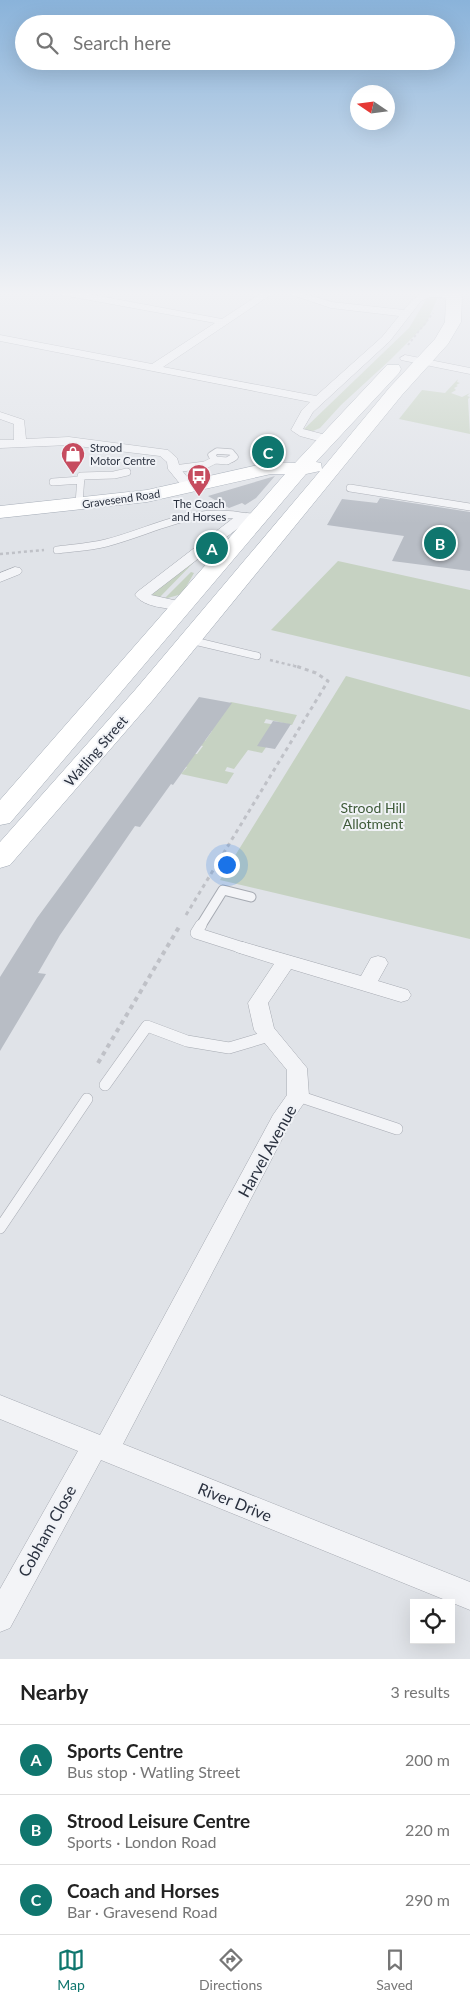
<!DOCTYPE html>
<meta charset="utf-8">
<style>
body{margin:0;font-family:Lato,sans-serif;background:#f6f6f6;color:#222}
.controls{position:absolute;right:15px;bottom:15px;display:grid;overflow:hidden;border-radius:0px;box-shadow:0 5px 20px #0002}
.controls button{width:45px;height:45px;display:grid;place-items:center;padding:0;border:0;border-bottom:1px solid #e0e0e0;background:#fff;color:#222;font:25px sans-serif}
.compass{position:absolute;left:350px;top:85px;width:45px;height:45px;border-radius:50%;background:#fff;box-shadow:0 5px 20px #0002;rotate:283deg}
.you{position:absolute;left:226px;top:864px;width:18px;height:18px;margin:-12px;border:4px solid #fff;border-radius:50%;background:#1a73e8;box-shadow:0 0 0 8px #1a73e833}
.badge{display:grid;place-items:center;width:32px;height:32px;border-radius:50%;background:#0f766e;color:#fff;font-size:16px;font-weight:700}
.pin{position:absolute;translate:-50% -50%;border:2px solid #fff;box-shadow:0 1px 5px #0006}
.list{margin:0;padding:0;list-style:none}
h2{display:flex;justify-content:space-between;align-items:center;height:65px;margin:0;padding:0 20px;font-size:21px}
h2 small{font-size:16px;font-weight:400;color:#767676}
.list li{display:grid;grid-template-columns:32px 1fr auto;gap:15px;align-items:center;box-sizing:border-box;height:70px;padding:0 20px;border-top:1px solid #e0e0e0}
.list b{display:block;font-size:19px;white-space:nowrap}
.list p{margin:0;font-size:16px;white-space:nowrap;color:#767676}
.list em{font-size:16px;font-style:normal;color:#767676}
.icon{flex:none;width:28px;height:28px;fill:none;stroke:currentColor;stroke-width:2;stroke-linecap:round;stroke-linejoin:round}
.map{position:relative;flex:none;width:470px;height:1659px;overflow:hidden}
.search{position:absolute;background:#fff;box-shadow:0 5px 20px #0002;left:15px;right:15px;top:15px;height:55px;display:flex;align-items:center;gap:12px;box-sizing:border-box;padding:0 18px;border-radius:28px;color:#767676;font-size:19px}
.sheet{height:275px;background:#fff}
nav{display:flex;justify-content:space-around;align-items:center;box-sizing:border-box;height:70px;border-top:1px solid #e0e0e0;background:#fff;font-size:14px;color:#767676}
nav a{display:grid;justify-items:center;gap:2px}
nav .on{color:#0f766e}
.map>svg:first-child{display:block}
.green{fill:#c6d2c2}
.building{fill:#b8bdc5}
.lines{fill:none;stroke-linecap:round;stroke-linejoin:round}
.lane-far3-casing{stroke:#a6aab2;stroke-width:7}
.lane-far2-casing{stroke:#a6aab2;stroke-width:8}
.lane-far1-casing{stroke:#a6aab2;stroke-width:11}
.lane-casing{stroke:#a6aab2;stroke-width:12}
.street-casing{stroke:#a6aab2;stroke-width:1}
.primary-casing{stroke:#a0a8b3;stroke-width:1}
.path-far3{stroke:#bfc1c7;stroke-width:2;stroke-dasharray:2.5 2.5;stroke-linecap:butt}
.path-far2{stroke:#bfc1c7;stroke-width:2.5;stroke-dasharray:3 3;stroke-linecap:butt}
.path-far1{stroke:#bfc1c7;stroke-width:3;stroke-dasharray:4 4;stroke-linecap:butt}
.path{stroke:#bfc1c7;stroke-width:4;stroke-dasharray:4.5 4.5;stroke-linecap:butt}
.lane-far3{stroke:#f3f4f7;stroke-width:5.5}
.lane-far2{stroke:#f3f4f7;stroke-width:7}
.lane-far1{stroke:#f3f4f7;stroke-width:9}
.lane{stroke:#f3f4f7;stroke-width:11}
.street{fill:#f3f4f7;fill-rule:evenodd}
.primary{fill:#fff;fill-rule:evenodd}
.labels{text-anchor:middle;stroke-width:4;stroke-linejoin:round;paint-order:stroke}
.far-poi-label{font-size:11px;fill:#2a313f;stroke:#f0f2f6;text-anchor:start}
.far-street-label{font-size:11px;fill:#2a313f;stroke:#f0f2f6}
.street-label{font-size:14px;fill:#2a313f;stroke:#f0f2f6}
.park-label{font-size:14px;fill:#3e5a38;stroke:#f0f2f6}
.near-street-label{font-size:16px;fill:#2a313f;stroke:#f0f2f6}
</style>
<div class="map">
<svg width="470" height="1659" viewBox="0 0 470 1659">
<rect width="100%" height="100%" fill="#e0e3e8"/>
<path class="green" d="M438,297L426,324L390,360L341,405L320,428L313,431L303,430L409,328L427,298Z
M458,379L457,382L460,383L456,385L458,386L454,388L456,390L451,393L462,397L470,393L467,396L470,397L468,399L470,434L399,419L422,390L445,393Z
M197,559L159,598L153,595L152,594Z
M338,561L470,590V677L271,630Z
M191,572L194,573L182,594L164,599Z
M346,676L470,710V939L220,880Z
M231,702L297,715L292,725L266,719L264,723L271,724L269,743L262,753L248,750L234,769L227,767L225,771L234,773L227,784L181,774L187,767L179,765L193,754H197L203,746L185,742L188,738L205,741L212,731L202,729Z"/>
<path class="building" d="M275,476L256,498L245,505L242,503L229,508L208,496Z
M380,498L470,512V571L392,561L404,536L327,525L342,499L377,503Z
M199,697L232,703L181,774L173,785L171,784L140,827L135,826L60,935L38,973L46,974L0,1051V977L37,918Z
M273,721L291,724L275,749L257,746Z"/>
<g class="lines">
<g class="lane-far3-casing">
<path id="lane-far3" d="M214,459L211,455L217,451L231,452L235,457L232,459"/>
</g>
<g class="lane-far2-casing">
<path id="lane-far2" d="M213,457L215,460L227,461L234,457
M174,469L205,465L215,460
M53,482L81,480
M350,488L470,507
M79,504L81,476L114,475L127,472
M57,550C73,548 90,547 106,543C156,530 193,505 247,517
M190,640L257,656"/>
</g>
<g class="lane-far1-casing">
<path id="lane-far1" d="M200,927L223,890L251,897"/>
</g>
<g class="lane-casing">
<path id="lane" d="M201,925L196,933L243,948
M105,1085L147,1026L187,1041L229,1048L269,1036
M298,1096L397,1129
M0,1228L87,1099"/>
</g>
<g class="street-casing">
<path id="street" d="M57,292H78L222,319L263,292H275L163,367L316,396L382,337L399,316L331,308L283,292H298L332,302L404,310C416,295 420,292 440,292C446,292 450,291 455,295L450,298L430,297L421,301L390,341L313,412L303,429L330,436V442L326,443L300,436L291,430L302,410L310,402L0,341V335L152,364L215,323L62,295Z
M405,355L470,368V374L401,360L400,358Z
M0,412L24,420L26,439L69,437L168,450L177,458L180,468L195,487L193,490H185L168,469L167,462L160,456L69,445L0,448V440H14V424L0,419Z
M247,513L264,515L265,518L259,522H246L151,595L187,603L189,606L187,609L182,610C167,608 145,608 135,595L137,592L236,516Z
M15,567L20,568L22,571L20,574L0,582V573Z
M243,942L361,976L371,958L378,956L385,958L388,963L378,981L408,990L411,995L408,1000L401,1002L291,969L268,1003L274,1028L307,1068L309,1096L292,1120L123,1444L470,1582V1610L101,1460L10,1628L0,1632V1589L78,1451L0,1419V1395L100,1435L273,1115L287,1095V1070L254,1030L248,1003L274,964L236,952L233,948L236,944Z"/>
</g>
<g class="primary-casing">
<path id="primary" d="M444,292H456L462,297L461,322L448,344L402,395L153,700L10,865L0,868V842L135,690L320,471L306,474L10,823L0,825V800L285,474H271L147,502L0,518V506L147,490L271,462L295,463L387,365H399L401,369L399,373L316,462L321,463L322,469L390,387L435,339L445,322L446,299L442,295Z"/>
</g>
<path class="path-far3" d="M408,345L433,313"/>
<path class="path-far2" d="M0,554L44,550
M270,660L298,667"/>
<path class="path-far1" d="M186,915L328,681L316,673L293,665"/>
<path class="path" d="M98,1063L179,927"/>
<use href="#lane-far3" class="lane-far3"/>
<use href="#lane-far2" class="lane-far2"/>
<use href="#lane-far1" class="lane-far1"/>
<use href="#lane" class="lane"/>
<use href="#street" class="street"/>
<use href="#primary" class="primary"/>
</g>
<linearGradient id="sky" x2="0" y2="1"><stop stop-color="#8ab3da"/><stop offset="0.56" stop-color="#f1f2f5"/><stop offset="1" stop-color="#f1f2f5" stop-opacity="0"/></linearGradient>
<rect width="470" height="524" fill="url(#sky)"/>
<defs>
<g id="shop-pin" transform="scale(1.25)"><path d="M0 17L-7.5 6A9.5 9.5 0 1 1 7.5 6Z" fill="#c64c5f" stroke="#f0f2f6"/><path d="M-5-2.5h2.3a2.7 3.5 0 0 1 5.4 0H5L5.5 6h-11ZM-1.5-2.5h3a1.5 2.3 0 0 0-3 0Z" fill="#fff"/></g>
<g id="bus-pin" transform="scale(1.25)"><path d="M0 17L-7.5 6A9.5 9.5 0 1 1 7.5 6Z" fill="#c64c5f" stroke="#f0f2f6"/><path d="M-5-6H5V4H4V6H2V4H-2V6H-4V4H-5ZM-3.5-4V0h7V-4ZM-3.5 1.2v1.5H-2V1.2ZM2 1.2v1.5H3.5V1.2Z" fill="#fff"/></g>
</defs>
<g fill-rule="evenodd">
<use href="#shop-pin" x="73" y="454"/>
<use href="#bus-pin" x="199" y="476"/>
</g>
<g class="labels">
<g class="far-poi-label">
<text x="90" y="452">Strood<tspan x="90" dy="13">Motor Centre</tspan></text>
<text x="199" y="508" text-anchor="middle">The Coach<tspan x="199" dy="13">and Horses</tspan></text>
</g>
<g class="far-street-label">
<text transform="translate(121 499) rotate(-8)" y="4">Gravesend Road</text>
</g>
<g class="street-label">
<text transform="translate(96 751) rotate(-49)" y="5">Watling Street</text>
</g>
<g class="park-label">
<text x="373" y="813">Strood Hill<tspan x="373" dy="16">Allotment</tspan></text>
</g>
<g class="near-street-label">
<text transform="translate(267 1151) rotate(-61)" y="6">Harvel Avenue</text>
<text transform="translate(235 1502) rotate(22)" y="6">River Drive</text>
<text transform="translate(47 1531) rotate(-61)" y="6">Cobham Close</text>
</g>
</g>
</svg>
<div class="controls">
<button><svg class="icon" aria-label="locate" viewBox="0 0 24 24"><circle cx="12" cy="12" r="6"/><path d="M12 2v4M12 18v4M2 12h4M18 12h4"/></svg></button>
</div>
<svg class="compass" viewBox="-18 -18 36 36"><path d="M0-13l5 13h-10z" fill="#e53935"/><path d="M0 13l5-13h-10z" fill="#767676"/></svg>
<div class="you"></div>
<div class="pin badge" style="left:212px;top:548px">A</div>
<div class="pin badge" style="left:440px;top:543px">B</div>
<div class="pin badge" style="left:268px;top:452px">C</div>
<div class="search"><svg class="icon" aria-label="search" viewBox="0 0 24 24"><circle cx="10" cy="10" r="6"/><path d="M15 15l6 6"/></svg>Search here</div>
</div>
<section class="sheet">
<h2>Nearby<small>3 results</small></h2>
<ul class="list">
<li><span class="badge">A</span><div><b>Sports Centre</b><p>Bus stop · Watling Street</p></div><em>200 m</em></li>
<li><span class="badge">B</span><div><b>Strood Leisure Centre</b><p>Sports · London Road</p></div><em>220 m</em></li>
<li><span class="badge">C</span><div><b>Coach and Horses</b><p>Bar · Gravesend Road</p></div><em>290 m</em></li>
</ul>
</section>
<nav>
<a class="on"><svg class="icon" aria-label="map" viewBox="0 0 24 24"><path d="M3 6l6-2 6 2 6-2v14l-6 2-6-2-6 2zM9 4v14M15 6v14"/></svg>Map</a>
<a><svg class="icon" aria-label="directions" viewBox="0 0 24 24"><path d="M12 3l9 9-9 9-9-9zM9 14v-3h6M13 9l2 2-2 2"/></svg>Directions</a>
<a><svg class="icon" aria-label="saved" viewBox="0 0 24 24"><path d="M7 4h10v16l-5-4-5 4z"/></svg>Saved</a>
</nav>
